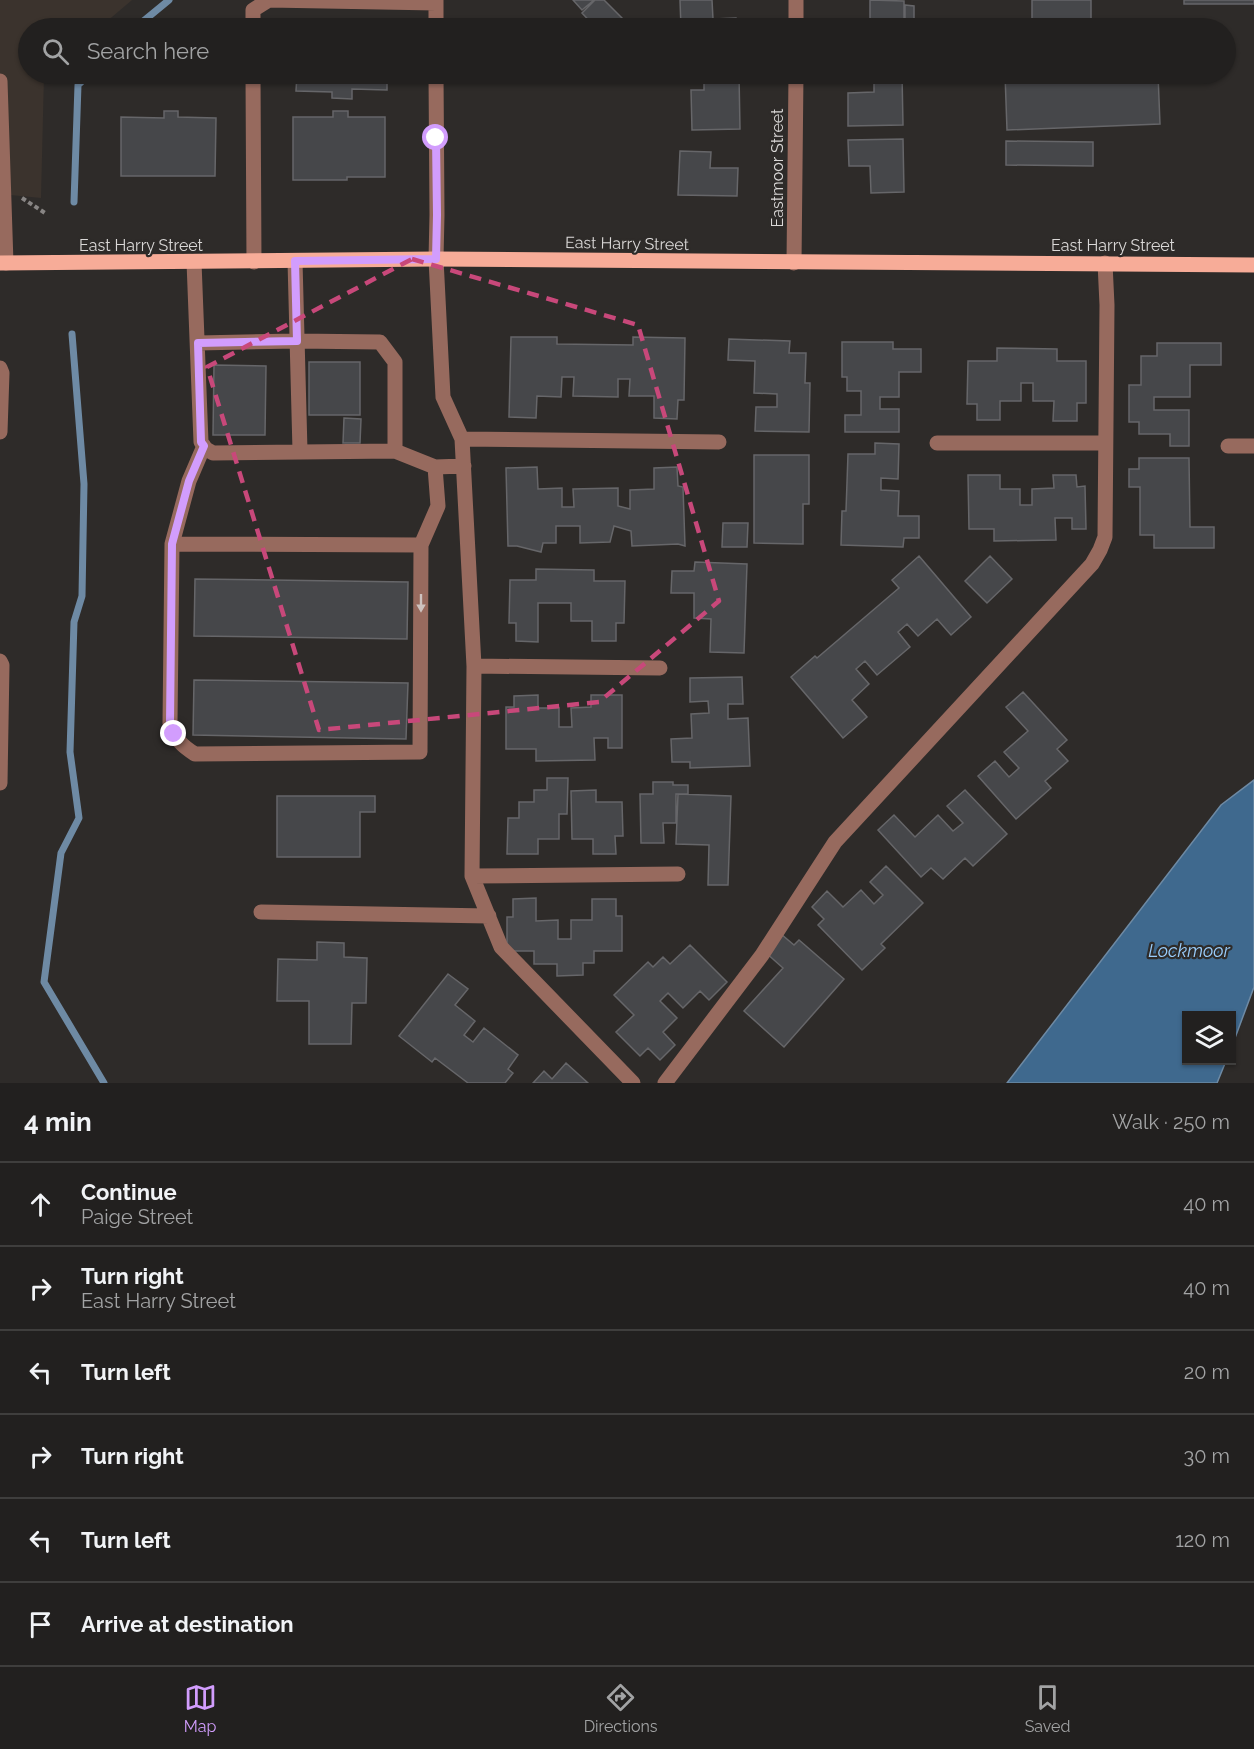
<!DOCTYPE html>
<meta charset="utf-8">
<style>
body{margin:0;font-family:Raleway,sans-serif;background:#2a2828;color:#f1f3f6}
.controls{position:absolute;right:18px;bottom:18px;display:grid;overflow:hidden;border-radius:0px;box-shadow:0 2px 4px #0004}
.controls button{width:54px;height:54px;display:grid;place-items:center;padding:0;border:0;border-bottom:2px solid #3f3e3d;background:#22201f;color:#f1f3f6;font:30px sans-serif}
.stop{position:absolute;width:18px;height:18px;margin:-14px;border:4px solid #d29dfd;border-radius:50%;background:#fff}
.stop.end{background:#d29dfd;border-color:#fff;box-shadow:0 2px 6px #0008}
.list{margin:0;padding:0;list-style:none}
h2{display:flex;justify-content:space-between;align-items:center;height:78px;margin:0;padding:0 24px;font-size:26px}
h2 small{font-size:20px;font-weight:400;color:#a2a3a4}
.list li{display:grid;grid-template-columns:39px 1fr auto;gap:18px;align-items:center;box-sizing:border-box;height:84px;padding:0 24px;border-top:2px solid #3f3e3d}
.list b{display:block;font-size:22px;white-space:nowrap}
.list p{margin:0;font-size:20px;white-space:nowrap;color:#a2a3a4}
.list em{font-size:20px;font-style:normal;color:#a2a3a4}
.icon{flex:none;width:33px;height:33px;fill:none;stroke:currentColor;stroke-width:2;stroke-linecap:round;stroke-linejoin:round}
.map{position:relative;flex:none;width:1254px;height:1083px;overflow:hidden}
.search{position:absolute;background:#22201f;box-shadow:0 2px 4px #0004;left:18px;right:18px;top:18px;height:66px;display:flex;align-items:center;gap:15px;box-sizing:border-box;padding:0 21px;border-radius:33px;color:#a2a3a4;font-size:22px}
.sheet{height:582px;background:#22201f}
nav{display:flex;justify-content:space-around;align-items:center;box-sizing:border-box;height:84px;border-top:2px solid #3f3e3d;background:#22201f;font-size:16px;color:#a2a3a4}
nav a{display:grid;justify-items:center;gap:3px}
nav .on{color:#d29dfd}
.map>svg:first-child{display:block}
.built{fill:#3b332d}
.water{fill:#3f698e;stroke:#6e8aa4;stroke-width:1.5}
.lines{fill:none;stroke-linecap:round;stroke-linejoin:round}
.stream{stroke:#6e8aa4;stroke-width:7}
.building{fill:#46474a;stroke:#666669;stroke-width:1.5}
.path{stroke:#888584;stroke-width:4;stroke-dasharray:4.5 3;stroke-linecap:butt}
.minor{stroke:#976a5e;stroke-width:15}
.major{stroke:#f7ac98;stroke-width:15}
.oneway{fill:#cdc2bf}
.route{stroke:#d29dfd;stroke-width:8}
.marked{fill:none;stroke:#c8487a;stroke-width:4.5;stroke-dasharray:12 8;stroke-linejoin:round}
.labels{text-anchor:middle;stroke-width:4.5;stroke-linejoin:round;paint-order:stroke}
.street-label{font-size:16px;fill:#dad8d7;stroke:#2e2b29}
.water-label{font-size:18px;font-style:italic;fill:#9acefd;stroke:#2e2b29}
</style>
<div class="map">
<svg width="1254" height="1083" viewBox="0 0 1254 1083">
<rect width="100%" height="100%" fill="#2e2b29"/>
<path class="built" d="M0,0H132L99,28H28V74H46L44,75L41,198L0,194Z"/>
<path class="water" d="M1254,780V987L1232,1046V1016H1186V1060L1226,1061L1217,1083H1007L1221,805Z"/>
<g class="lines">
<path class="stream" d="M135,28L169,0
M74,202L78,85L90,74
M72,334L84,484L82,596L74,622L70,752L79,818L61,853L44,982L104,1083"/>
</g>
<path class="building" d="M573,0H594L582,10Z
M595,0H604L632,28H596L582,13Z
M680,0H712L713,19L736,18L737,28H681Z
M870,0L904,1V28H847V27H870Z
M1032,0H1091V28H1032Z
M1184,0H1254V4H1184Z
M905,5L914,6V22H905Z
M297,74H387V90L352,89V99L332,98V92L296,91Z
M704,74H739L740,129L692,130L691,90H704Z
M874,74H902L903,125L848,126V93L874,92Z
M1005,74H1158L1160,124L1007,130Z
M164,111H178V117L216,118L215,176H121V117L164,118Z
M333,111H348V117H385V177H347V180H293V117H333Z
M903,139L904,192L871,193L870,166H849L848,140Z
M1006,141L1093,142V166L1006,165Z
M680,151L711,152L710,168H738L737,196L678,195Z
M511,337H557V344L633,345V337L685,338L684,400H678L677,419L654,418V396H629L630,379H618V397L573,396L574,377H562L561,397L537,396L536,418L509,417Z
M729,339L790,341L789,353H806L805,383H810L809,432L755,431L756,407H777V394L754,393L755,361L728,360Z
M842,342H893V349H921V372H899V397H880V409H899V432H845V415H861V391H847V377H842Z
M1157,343H1221V365H1190V397H1154V410H1189V446H1170V434H1139V422H1129V385H1141V356H1157Z
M997,348L1057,349V361H1086V403H1077V421H1053L1054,401H1033V383H1021V401H1000V420H977V404H967L968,361H997Z
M309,362H360V415H309Z
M214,365L266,366L265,435H213Z
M344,418L361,419L360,443H343Z
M875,443L899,444L898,479L881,478V490L899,491L898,516H919V538H904L903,547L841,545L842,511H846L848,454H875Z
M754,455H809V504H803V544L754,543Z
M1139,458H1189L1190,527H1214V548H1154V535H1140V487H1129V469H1139Z
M537,467L538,489L562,488V507H574L573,489L618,488V506L630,509V490L654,489V468L677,467L678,486L683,487L685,546L678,544L632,546L631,531L614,526L610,542L580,543V526H556V543H543L541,552L517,546H508L506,468Z
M968,475H1000V489H1020V505H1032V489L1054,488L1053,475H1076L1077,487L1085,486L1086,529H1072V518H1055L1056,540L994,541V529H969Z
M723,523H748L747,547H722Z
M919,556L971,617L951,635L937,619L918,636L907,624L898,632L910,647L877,675L865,661L856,669L869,684L852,700L867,717L843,738L791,677L815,656L817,658L899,588L892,580Z
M990,556L1012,579L987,603L965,581Z
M695,562L747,564L744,653L710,652L711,619L694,618V593H671L672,571H694Z
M536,569L594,570V581H625L624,623H616V641H592V621H571V603H538V642L516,641V623H509L510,580H536Z
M195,579L408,582L407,639L194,636Z
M742,677L743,704H728V719L748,718L750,766L690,768V762H672L671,739L692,738L691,714L709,713L708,701L690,702V678Z
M194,680L408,683L406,739L193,735Z
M1023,692L1067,740L1057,749L1068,761L1045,781L1051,788L1016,819L978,776L995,761L1009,777L1019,768L1004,752L1028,731L1006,707Z
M538,695V708H559V727H572L571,708L591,707V695H622V748H608V738H594L595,760L536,761V749H506V707H514V696Z
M547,778H568L567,814H559V839H538V854H507L508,818H519V802H534V790H547Z
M653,782H673V785H688V794H676V823H663L664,843H641L640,794H653Z
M596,790V802H622L623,836H615L616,854H593V839H572L571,791Z
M965,790L1007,834L973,866L965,858L943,879L931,868L921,877L878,830L894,815L915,837L938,815L953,831L963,823L947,806Z
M678,794L731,796L728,885H708L709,845L676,844Z
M277,796H375V812H360V857H277Z
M886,866L923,903L881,944L885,948L862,970L818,925L824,919L812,907L827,891L843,907L861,890L874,904L883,895L870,882Z
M536,898V921L558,920V939H571V920H592V899H616V916H622V951H594V963H583V975L557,976V964H534V951H507V917H513V899Z
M781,934L794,945L799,940L844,979L784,1047L744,1011L783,968L765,952Z
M317,942L344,943V957L367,958L366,1003H352L351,1044H309V1001H277L278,959L317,960Z
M690,945L727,982L709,1000L700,991L683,1008L668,993L660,1001L677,1018L663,1032L675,1045L660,1060L648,1048L640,1056L616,1032L634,1015L614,995L648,962L653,967L663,957L670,964Z
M448,974L468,989L455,1005L475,1021L464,1035L473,1042L484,1028L518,1055L508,1069L513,1073L505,1083H468L435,1058L432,1062L399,1036Z
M566,1063L588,1083H533L544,1071L552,1079Z"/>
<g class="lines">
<path class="path" d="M22,198L45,213"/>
<path class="minor" d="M253,28V10L269,0L436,3
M436,28V0
M796,28V0
M253,74L254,262
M436,74L437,215L436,259L443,397L462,439L474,666L472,876L501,947L633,1083
M0,81L6,263
M295,261L300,451
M194,262L201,442L206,449L213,453L395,451L435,467L464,466
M794,263L796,74
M198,343L297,341L380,342L395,362V451
M0,368L2,373L0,432
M462,439L719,442
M937,443H1105
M204,446L189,481L172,544L170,723C175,739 182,746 195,754L420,752L421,545L438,506L435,467
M1228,446H1254
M172,544L421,545
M0,661L2,665L0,783
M474,666L660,668
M472,876L678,874
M261,912L489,916
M665,1083L762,955L835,842L1092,564L1100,550L1105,537L1107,305L1105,263"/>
<path class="major" d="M0,263L436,259L1254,265"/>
</g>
<defs><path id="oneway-solid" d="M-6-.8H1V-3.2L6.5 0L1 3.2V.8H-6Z" transform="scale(1.5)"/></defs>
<use class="oneway" href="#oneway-solid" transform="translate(421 603) rotate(90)"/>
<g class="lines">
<path class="route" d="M174,734L170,723L172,544L189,481L204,446L201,442L198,343L297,341L295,261L436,259L437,215L436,138"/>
</g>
<path class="marked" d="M412,259L638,325L719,601L599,702L319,730L207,367Z"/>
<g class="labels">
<g class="street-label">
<text transform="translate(777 168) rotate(-90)" y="6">Eastmoor Street</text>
<text transform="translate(627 243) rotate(1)" y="6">East Harry Street</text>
<text x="141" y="251">East Harry Street</text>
<text x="1113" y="251">East Harry Street</text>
</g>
<g class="water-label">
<text x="1189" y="957">Lockmoor</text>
</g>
</g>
</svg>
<div class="controls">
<button><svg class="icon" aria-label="layers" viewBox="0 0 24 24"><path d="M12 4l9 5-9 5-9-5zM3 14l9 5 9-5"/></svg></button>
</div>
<div class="stop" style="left:436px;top:138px"></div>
<div class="stop end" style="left:174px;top:734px"></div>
<div class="search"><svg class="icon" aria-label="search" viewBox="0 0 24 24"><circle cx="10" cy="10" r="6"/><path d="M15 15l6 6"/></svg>Search here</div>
</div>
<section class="sheet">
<h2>4 min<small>Walk · 250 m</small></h2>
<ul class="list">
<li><svg class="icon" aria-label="ahead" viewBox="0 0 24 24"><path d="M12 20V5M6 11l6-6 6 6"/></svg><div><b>Continue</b><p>Paige Street</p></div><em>40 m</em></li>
<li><svg class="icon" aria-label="right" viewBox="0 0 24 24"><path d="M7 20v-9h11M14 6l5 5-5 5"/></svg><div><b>Turn right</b><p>East Harry Street</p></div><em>40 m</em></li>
<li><svg class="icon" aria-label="left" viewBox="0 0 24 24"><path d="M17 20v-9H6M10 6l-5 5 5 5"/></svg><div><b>Turn left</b></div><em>20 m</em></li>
<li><svg class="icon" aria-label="right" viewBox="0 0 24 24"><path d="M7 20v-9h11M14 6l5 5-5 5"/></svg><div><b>Turn right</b></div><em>30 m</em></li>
<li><svg class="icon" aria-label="left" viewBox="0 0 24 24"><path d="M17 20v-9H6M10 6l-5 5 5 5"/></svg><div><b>Turn left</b></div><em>120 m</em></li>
<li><svg class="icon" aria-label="arrive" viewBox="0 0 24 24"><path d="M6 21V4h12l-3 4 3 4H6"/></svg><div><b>Arrive at destination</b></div></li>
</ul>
</section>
<nav>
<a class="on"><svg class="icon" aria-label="map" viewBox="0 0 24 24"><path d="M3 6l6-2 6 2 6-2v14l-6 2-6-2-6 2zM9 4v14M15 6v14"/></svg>Map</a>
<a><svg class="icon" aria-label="directions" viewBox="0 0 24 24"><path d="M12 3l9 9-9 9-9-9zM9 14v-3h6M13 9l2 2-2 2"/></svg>Directions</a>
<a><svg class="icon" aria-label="saved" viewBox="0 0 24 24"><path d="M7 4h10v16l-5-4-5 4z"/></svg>Saved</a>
</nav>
